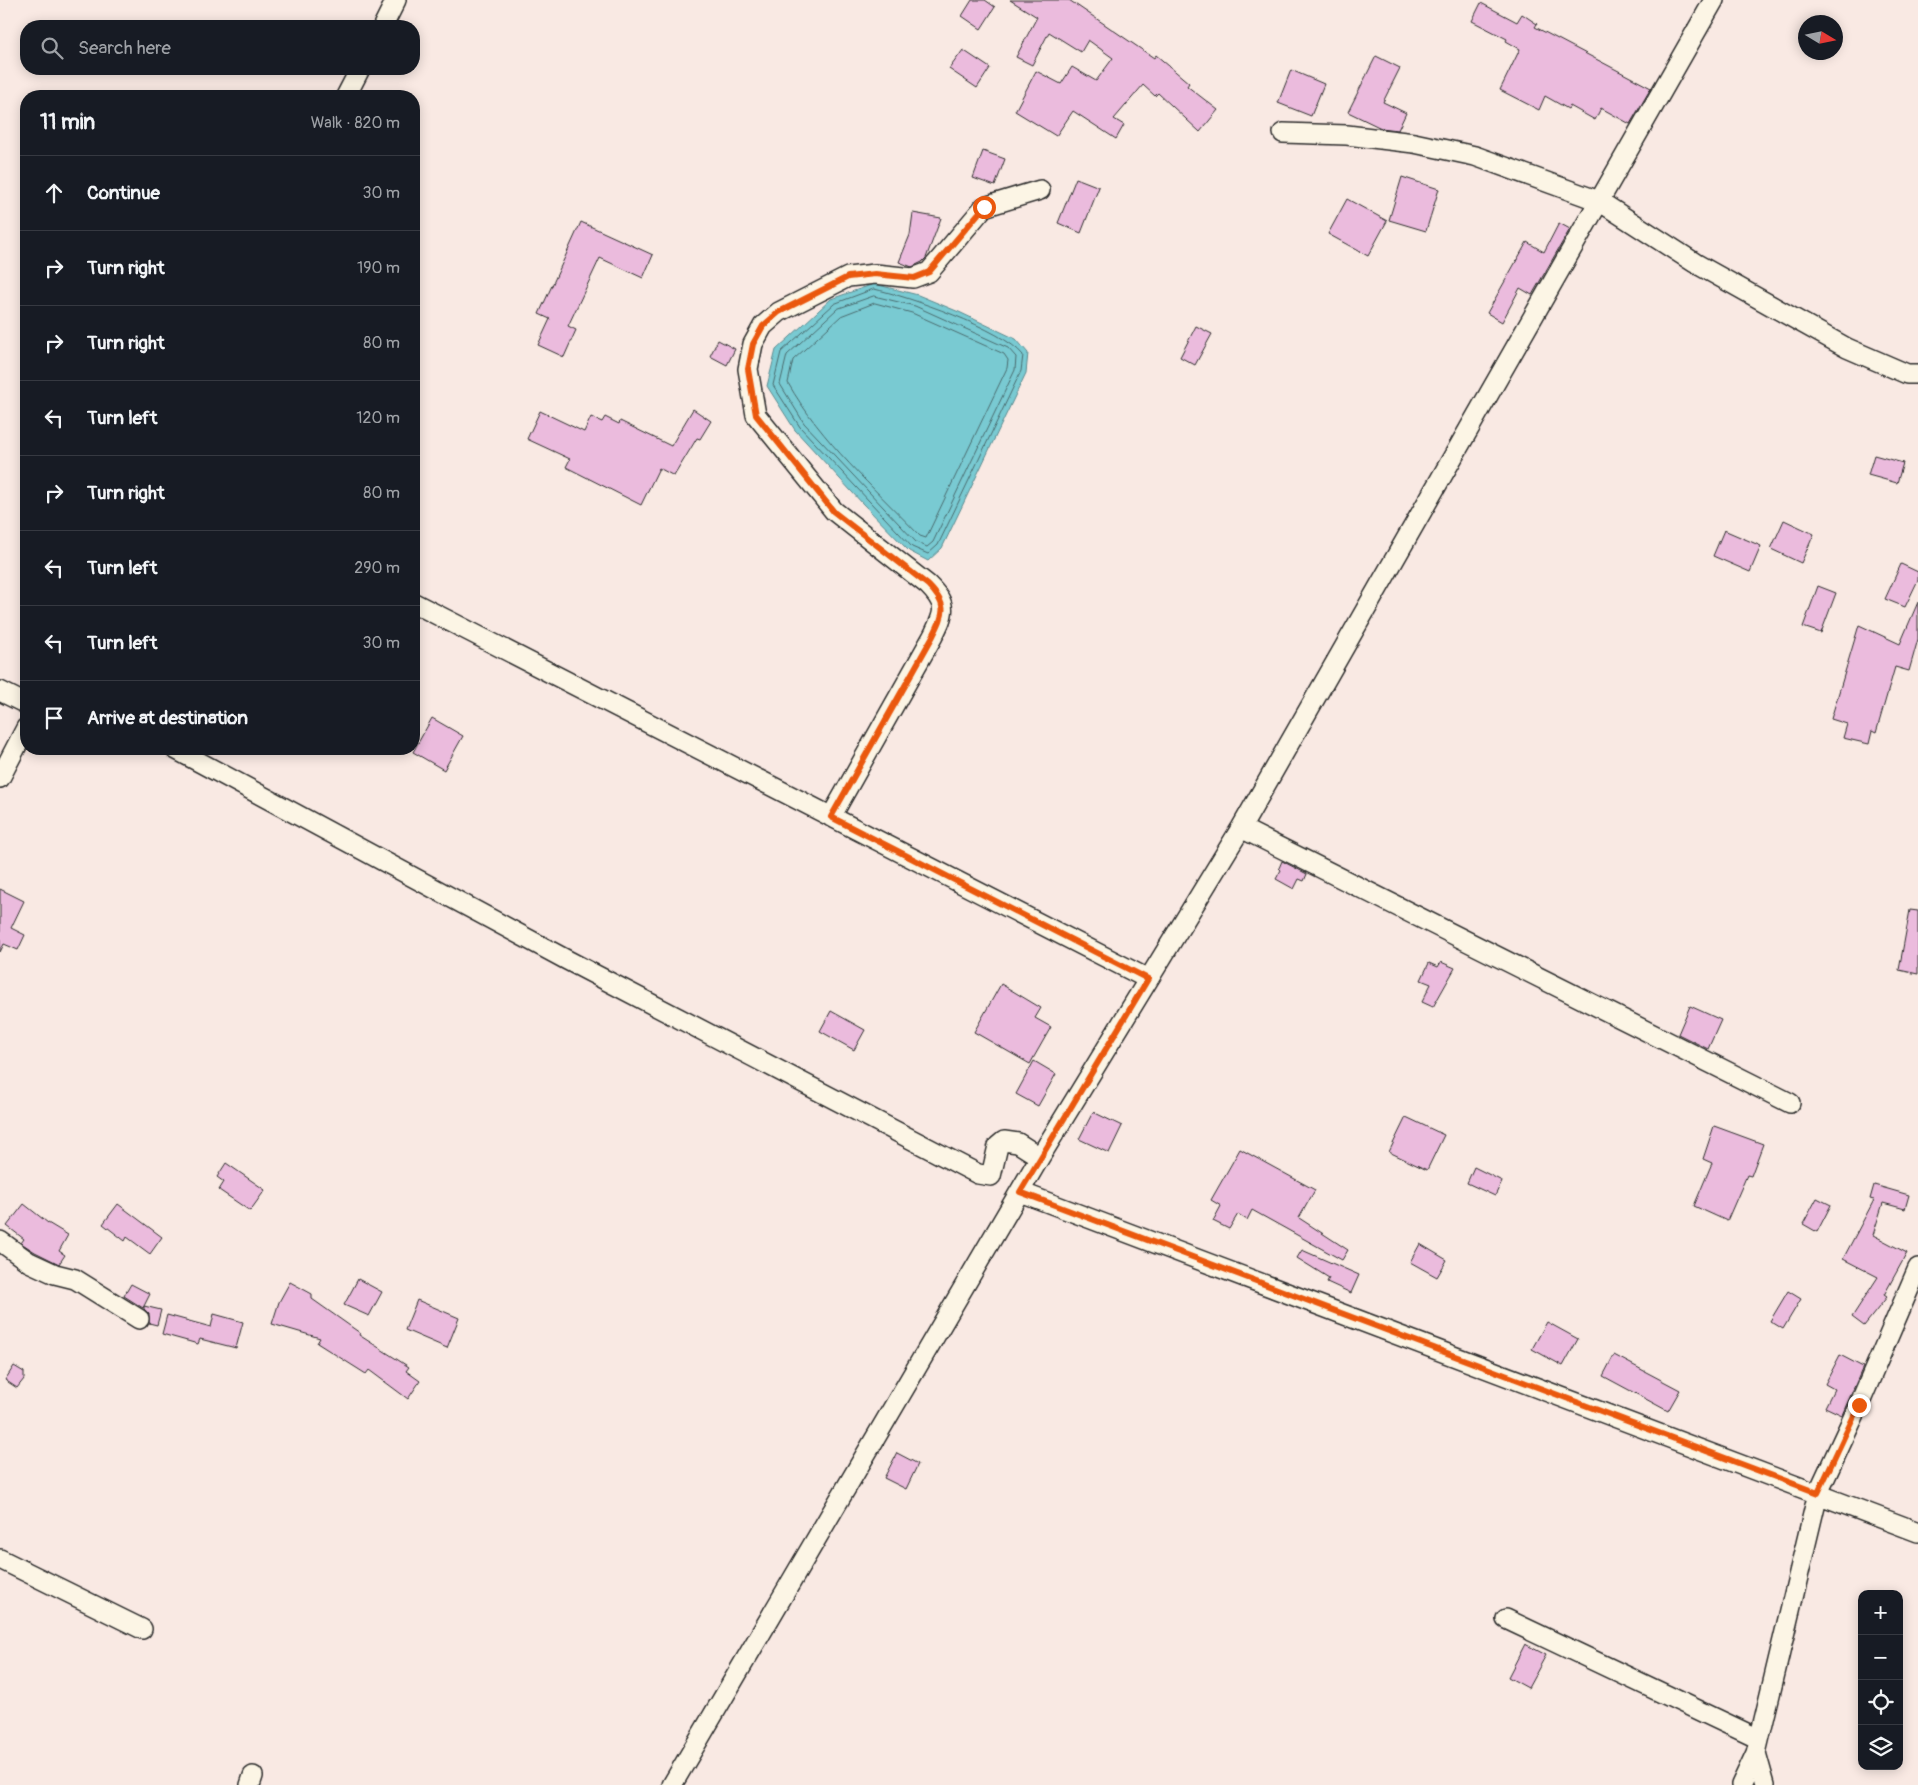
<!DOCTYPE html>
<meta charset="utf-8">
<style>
body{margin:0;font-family:Pangolin,sans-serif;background:#20242c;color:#f1f3f6}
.controls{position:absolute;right:15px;bottom:15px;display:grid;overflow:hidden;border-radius:10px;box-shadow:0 2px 12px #0003}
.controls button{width:45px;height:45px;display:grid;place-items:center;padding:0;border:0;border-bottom:1px solid #363941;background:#171b24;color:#f1f3f6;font:25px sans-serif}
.compass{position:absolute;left:1798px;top:15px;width:45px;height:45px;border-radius:50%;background:#171b24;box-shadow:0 2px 12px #0003;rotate:100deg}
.stop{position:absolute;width:15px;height:15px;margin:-11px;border:4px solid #ea580c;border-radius:50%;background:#fff}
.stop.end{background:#ea580c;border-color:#fff;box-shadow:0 1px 5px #0008}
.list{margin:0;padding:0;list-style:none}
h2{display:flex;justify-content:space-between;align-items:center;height:65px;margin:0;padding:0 20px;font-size:21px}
h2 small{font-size:16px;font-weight:400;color:#9ea1a6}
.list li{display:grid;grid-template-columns:32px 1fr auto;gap:15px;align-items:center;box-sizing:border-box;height:75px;padding:0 20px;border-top:1px solid #363941}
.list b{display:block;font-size:19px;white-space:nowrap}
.list em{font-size:16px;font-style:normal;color:#9ea1a6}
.icon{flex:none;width:28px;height:28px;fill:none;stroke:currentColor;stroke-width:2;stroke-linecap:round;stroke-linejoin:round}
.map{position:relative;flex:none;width:1918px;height:1785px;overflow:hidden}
.search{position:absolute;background:#171b24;box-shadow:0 2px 12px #0003;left:20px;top:20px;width:400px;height:55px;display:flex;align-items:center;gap:12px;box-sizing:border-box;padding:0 18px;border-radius:20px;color:#9ea1a6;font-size:19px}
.panel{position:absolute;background:#171b24;box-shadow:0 2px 12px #0003;left:20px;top:90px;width:400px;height:665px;border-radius:20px}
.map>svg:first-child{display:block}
.water{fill:#79cad2;stroke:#5a8a8f}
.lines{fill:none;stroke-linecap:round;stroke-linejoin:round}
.shore{stroke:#4a6b6e;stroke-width:1}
.building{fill:#ebbbdd;stroke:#2b2b2b}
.minor-casing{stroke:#2b2b2b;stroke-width:22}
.minor{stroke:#fcf5e5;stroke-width:19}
.route{stroke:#ea580c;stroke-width:6}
</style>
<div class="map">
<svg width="1918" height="1785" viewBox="0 0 1918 1785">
<rect width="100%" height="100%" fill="#f9e9e3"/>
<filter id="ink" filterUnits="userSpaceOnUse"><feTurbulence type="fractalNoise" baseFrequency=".02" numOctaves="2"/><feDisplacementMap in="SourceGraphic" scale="10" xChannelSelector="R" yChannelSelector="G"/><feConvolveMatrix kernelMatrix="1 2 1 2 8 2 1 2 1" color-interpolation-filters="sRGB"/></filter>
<g filter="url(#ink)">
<path class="water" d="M874,284L918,295L959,312L1016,339L1028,353L1026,373L942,548L928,561L909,551L863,504L795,430L767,386L776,350L831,299Z"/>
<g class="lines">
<path class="shore" d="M874,289C907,296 1003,329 1023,355L1021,371L938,545L928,554L912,547L800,427L773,385L781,352L834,304Z
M874,296L915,306L1008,348L1016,357L1015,370L933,542L927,547L916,542L804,423L780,384L787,355L837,309Z
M875,303L912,313L1004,354L1008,360L1007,368L926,538L920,536C874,488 821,441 788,383L793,360L841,316Z"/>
</g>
<path class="building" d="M972,0H985L995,7L981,29L962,16Z
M1010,0H1069L1154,58L1156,55L1189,83L1187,86L1218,110L1200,132L1158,93L1155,96L1143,85L1114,119L1124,125L1116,139L1073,111L1056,136L1015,111L1036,71L1061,84L1072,67L1096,81L1113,58L1088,40L1081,52L1049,32L1032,65L1016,57L1037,17Z
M1481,3L1517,22L1522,14L1537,24L1535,27L1651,88L1630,124L1601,108L1595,120L1570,106L1568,109L1545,96L1539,110L1500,90L1520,49L1506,41L1507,39L1472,21Z
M963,50L990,68L977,88L949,69Z
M1376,56L1400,68L1383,102L1406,113L1398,130L1381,128L1348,112Z
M1291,70L1324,84L1311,116L1278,103Z
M983,151L1005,159L995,186L973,178Z
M1402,177L1439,189L1426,231L1389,220Z
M1076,178L1099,187L1081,233L1058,223Z
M1347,199L1387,221L1368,256L1328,234Z
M913,213L941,218L926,258L922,262L912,267L899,262L910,235Z
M581,222L653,255L643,278L600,258L568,326L576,330L564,357L538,345L550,319L539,314Z
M1559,223L1570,229L1532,295L1520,288L1502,322L1487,313L1527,242L1544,252Z
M1196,326L1212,334L1195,365L1180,357Z
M718,340L735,349L727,365L710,356Z
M693,409L711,421L700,439L697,438L674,476L659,468L641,505L566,467L570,459L527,439L540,411L584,432L591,417L602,422L605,417L619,424L620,421L671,446Z
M1874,455L1903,463L1897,483L1868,475Z
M1784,520L1814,534L1801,563L1771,549Z
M1724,530L1761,546L1750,572L1713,556Z
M1901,564L1918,572V580L1905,607L1885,599Z
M1818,586L1836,593L1821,633L1803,627Z
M1918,602V639L1909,671L1895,667L1876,733L1872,731L1869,744L1843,738L1847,724L1831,719L1859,625L1900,644Z
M432,718L463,736L444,770L413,752Z
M1282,861L1307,874L1304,881L1299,879L1294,889L1276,879L1281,870L1279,868Z
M0,889L24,901L11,928L25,935L18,950L4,944L0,952Z
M1910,910L1918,911V974L1899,970Z
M1441,962L1455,968L1433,1007L1422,1002L1431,984L1421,980L1429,963L1438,967Z
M1001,984L1041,1008L1035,1018L1051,1027L1030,1064L974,1032Z
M1690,1006L1721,1020L1708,1049L1678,1034Z
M831,1011L865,1030L854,1050L820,1031Z
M1034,1061L1056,1074L1038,1106L1016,1094Z
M1093,1112L1122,1126L1109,1153L1079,1139Z
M1406,1117L1444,1135L1427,1170L1389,1152Z
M1714,1126L1763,1144L1751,1176L1747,1175L1727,1221L1694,1206L1712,1163L1703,1159Z
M1240,1149L1315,1190L1299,1218L1348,1250L1342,1260L1252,1210L1247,1220L1238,1214L1229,1229L1213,1221L1221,1206L1211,1200Z
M226,1163L265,1190L250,1211L219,1190L224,1182L217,1177Z
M1474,1167L1502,1181L1495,1196L1467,1183Z
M1874,1185L1909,1195L1905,1209L1883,1203L1873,1235L1907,1253L1884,1295L1887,1297L1864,1326L1852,1317L1878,1277L1843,1259L1874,1200L1870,1199Z
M1817,1198L1831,1205L1817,1232L1803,1224Z
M24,1204L48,1223L68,1235L59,1251L65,1255L59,1264L35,1252L21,1243L24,1239L7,1226Z
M118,1204L162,1237L150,1254L127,1237L125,1241L103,1224Z
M1420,1244L1447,1260L1437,1277L1410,1262Z
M1302,1250L1359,1275L1351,1293L1327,1282L1329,1278L1297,1258Z
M358,1279L382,1292L369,1316L344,1305Z
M290,1282L312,1294V1299L360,1333L359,1335L409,1367L406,1371L420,1381L408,1399L369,1370L366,1374L317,1343L320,1338L272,1324L279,1302Z
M131,1284L150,1294L143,1308L124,1296Z
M1788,1291L1801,1299L1783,1329L1770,1321Z
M417,1300L459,1318L447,1348L405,1330Z
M144,1306L161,1310L157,1325L149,1323V1314L144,1309Z
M214,1314L243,1322L236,1348L200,1339L198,1344L162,1334L167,1315L211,1327Z
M1547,1322L1578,1339L1563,1366L1532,1349Z
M1614,1355L1680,1390L1668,1411L1603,1376Z
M1840,1355L1863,1367L1842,1415L1825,1407L1834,1389L1825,1384Z
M14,1366L24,1372V1379L17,1388L5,1380Z
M897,1453L918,1464L906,1489L884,1478Z
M1525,1644L1546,1655L1528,1688L1508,1677Z"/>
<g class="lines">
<g class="minor-casing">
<path id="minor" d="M383,26L396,0
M346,96L360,69
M1283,133L1347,135L1414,143L1475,156L1599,201L1695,263L1847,348L1907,374H1918
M414,603L1148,979
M0,691L26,704
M175,749L567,960L978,1174L991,1176L998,1146L1004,1141L1018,1143L1040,1157
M0,778L26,728
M831,817L933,636C945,612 948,605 928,585L834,511L756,415L748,369L753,344L763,326L779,312L848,277L875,274L913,278L929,272L984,207L1040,190
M1241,828L1790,1103
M1020,1192L1918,1532
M0,1241L29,1262L55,1274L75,1279L139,1319
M0,1559L142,1629
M1506,1619L1759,1739
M250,1785L253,1776
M672,1785L1040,1157L1241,828L1714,0
M1741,1785L1756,1753
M1765,1785L1756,1753L1818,1493L1859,1405L1918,1268"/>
</g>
<use href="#minor" class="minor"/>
</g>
</g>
<g class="lines" filter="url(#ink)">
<path class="route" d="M984,207L929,272L914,278L875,274L848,277L779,312L763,326L753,344L748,369L756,415L834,512L928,585C948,605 945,612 933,636L831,817L1148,979L1020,1192L1818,1493L1859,1405"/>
</g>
</svg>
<div class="controls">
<button>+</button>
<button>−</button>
<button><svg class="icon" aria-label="locate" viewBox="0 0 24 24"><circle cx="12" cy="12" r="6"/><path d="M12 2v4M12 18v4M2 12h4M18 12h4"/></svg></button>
<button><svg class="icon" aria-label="layers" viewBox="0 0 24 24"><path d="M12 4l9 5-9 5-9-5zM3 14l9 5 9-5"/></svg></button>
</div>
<svg class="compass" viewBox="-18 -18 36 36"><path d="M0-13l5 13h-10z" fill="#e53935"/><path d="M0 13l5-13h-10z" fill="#9ea1a6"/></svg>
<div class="stop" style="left:984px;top:207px"></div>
<div class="stop end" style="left:1859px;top:1405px"></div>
<div class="search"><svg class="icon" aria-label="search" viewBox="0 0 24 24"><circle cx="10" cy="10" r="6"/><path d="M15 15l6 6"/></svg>Search here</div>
<section class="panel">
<h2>11 min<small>Walk · 820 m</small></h2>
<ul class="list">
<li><svg class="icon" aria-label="ahead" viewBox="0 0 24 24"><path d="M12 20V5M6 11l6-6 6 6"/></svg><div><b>Continue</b></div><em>30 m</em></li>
<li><svg class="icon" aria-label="right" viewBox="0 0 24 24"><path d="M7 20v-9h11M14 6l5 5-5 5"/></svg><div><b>Turn right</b></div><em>190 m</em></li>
<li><svg class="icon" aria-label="right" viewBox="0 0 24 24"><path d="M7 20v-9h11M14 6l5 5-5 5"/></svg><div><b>Turn right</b></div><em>80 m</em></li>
<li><svg class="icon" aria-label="left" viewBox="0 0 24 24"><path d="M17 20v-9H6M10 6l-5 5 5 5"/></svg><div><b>Turn left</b></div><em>120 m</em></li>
<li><svg class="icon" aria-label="right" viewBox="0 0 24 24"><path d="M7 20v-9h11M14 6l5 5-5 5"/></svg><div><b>Turn right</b></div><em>80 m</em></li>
<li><svg class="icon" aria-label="left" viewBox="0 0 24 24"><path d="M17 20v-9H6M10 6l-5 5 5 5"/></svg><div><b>Turn left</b></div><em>290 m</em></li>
<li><svg class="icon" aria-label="left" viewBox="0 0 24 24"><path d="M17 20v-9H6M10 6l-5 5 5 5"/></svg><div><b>Turn left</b></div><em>30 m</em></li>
<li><svg class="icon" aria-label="arrive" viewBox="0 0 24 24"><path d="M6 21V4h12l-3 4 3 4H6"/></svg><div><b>Arrive at destination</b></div></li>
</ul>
</section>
</div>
